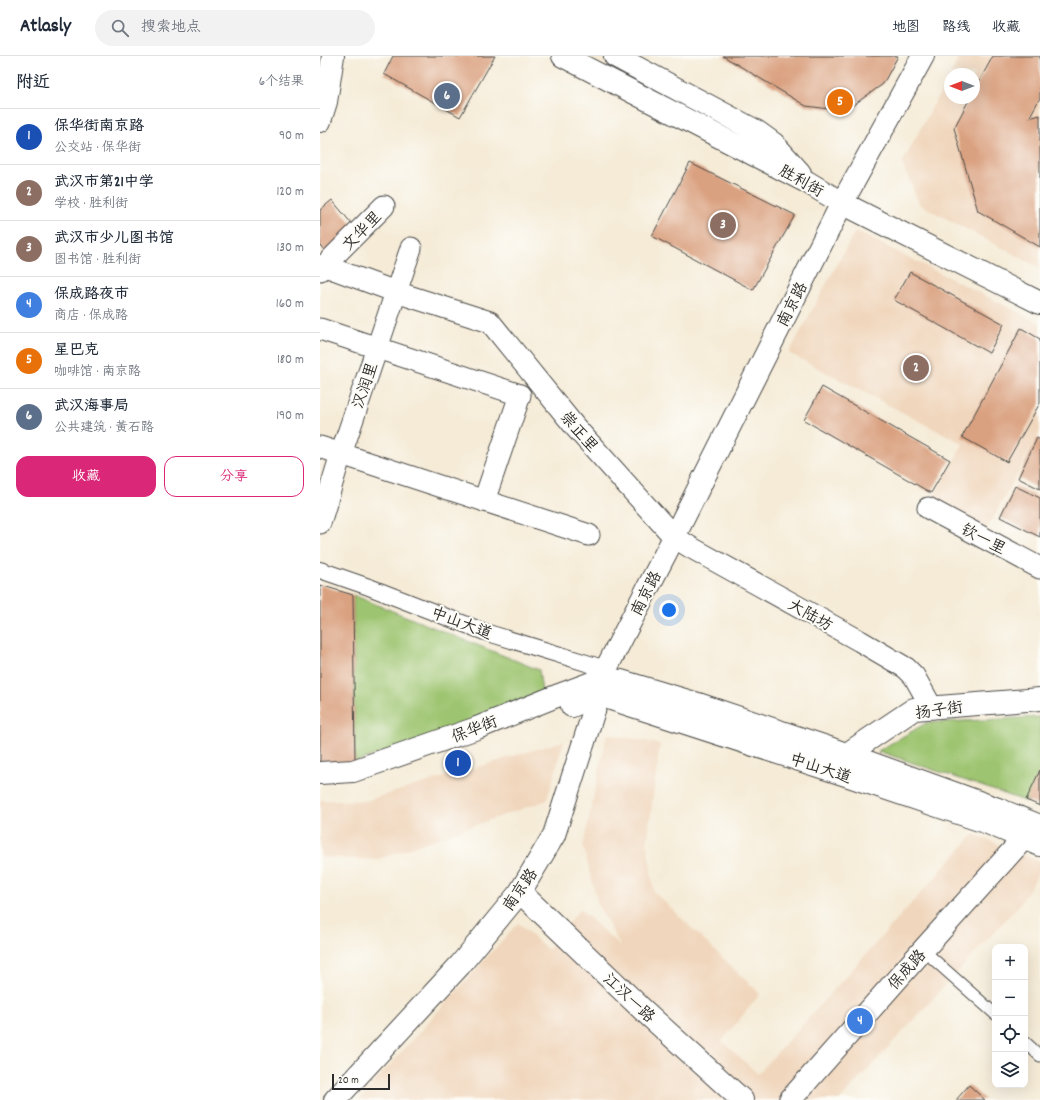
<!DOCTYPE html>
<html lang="zh">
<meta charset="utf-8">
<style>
body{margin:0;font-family:Dekko,"LXGW WenKai TC",sans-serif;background:#f2f2f3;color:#1f2937}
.controls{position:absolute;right:12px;bottom:12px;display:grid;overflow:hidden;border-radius:8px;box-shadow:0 4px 16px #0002}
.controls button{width:36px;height:36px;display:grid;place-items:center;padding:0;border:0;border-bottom:1px solid #e0e1e3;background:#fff;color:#1f2937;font:20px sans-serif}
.compass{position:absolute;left:624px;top:12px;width:36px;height:36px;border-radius:50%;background:#fff;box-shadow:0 4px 16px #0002;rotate:270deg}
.scale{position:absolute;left:12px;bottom:10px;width:58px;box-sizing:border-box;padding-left:4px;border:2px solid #2b2b2b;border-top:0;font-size:11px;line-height:14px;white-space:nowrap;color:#2b2b2b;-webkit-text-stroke:3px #fdfcf7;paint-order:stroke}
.you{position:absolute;left:349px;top:554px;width:14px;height:14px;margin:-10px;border:3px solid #fff;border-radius:50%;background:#1a73e8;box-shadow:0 0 0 6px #1a73e833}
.badge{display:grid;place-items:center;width:26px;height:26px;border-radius:50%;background:#db2777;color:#fff;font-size:13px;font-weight:700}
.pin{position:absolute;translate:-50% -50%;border:2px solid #fff;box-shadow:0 1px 4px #0006}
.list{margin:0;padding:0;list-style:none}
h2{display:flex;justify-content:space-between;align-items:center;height:52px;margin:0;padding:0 16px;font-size:17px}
h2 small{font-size:13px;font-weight:400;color:#747a83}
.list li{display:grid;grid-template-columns:26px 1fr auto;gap:12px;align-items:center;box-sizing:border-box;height:56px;padding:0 16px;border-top:1px solid #e0e1e3}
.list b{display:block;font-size:15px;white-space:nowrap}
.list p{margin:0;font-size:13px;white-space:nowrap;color:#747a83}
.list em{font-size:13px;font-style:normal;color:#747a83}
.actions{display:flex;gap:8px;padding:12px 16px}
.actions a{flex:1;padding:9px 0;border:1px solid #db2777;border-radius:12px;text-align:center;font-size:14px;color:#db2777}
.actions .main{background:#db2777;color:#fff}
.icon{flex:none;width:22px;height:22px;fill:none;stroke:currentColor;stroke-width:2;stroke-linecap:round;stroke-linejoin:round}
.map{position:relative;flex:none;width:720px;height:1044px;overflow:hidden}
header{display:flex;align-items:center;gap:24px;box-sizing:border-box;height:56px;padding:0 20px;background:#fff;border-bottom:1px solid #e0e1e3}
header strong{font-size:19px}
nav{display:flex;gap:22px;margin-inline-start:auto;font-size:14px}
.search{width:280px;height:36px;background:#f2f2f3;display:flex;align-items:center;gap:10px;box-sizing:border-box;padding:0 14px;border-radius:22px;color:#747a83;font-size:15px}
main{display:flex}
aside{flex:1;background:#fff}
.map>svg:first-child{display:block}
.built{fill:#f0d6bc}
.green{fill:#9dc470;stroke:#64784e}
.building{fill:#daa180}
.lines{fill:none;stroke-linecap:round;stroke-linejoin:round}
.service-casing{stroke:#494845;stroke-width:13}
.pedestrian-casing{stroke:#494845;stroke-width:18}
.minor-casing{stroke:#494845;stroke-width:23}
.tertiary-casing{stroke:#494845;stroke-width:24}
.secondary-casing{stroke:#494845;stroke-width:24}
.service{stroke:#fff;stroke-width:11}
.pedestrian{stroke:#fff;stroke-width:16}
.minor{stroke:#fff;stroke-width:21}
.tertiary{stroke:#fff;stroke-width:22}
.secondary{stroke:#fff;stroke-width:22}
.labels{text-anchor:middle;stroke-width:4;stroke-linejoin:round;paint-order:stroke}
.street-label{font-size:16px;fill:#2b2b2b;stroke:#fdfcf7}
</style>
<header>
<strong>Atlasly</strong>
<div class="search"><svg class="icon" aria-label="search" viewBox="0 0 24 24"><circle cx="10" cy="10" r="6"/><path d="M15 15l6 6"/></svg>搜索地点</div>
<nav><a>地图</a><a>路线</a><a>收藏</a></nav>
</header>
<main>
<aside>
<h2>附近<small>6个结果</small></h2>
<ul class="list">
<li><span class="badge" style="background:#1a4fb4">1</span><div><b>保华街南京路</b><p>公交站 · 保华街</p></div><em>90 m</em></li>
<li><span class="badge" style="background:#8d6e63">2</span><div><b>武汉市第21中学</b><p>学校 · 胜利街</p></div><em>120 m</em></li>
<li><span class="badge" style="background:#8d6e63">3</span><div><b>武汉市少儿图书馆</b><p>图书馆 · 胜利街</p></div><em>130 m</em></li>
<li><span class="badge" style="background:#3f7fe0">4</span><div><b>保成路夜市</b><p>商店 · 保成路</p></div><em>160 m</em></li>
<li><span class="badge" style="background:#e8710a">5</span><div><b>星巴克</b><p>咖啡馆 · 南京路</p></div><em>180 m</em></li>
<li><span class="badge" style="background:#5c6f8a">6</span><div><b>武汉海事局</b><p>公共建筑 · 黄石路</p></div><em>190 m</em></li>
</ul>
<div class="actions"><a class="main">收藏</a><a>分享</a></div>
</aside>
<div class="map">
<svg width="720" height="1044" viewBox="0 0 720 1044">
<rect width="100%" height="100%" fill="#fdfcf7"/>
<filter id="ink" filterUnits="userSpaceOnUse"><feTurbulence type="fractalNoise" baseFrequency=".025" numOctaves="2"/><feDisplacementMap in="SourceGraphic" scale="8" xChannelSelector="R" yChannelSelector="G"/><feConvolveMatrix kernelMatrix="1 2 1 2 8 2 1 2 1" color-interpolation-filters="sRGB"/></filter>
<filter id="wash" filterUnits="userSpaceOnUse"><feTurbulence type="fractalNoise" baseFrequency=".012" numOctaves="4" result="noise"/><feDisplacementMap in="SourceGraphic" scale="16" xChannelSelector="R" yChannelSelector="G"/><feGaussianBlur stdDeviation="0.9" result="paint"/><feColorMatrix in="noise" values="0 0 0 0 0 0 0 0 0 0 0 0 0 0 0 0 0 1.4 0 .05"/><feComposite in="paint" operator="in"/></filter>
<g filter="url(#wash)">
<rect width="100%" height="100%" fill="#f5ebd7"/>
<path class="built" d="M640,0H720V212L599,148L582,107L630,19V42H654V18H630Z
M535,175L720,267V376L663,481L608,452L643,388L469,297Z
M287,678L340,688L327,787L334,836L440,938L402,985L438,1018L654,778L720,806V815L700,848L520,1044H38L198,867L228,894L260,853L301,891L278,849L263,790Z
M244,685L227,744L56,804L0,801V744L45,745Z"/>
<path class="green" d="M33,539L219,614L223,643L35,706Z
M720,661V721L708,746L558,695L606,667Z"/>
<g id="blocks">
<path class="building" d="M73,0H175L140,61L64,18Z
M403,0H578L563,28L525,55L486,50Z
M673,0H720V42L709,62L720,59V191L658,155L634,72L650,42H654V35Z
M370,107L475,159L433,234L332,180Z
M12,144L37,174L8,199L0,189V154Z
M590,216L684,268L669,297L574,244Z
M701,272L720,283V347L687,406L642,381Z
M502,331L630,404L611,437L484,364Z
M717,382L720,384V433L698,422Z
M695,430L720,442V481L680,461Z
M0,529L33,539L35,706H0Z
M720,714V750L706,744Z
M649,1029L665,1044H636Z"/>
</g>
</g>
<g filter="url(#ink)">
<use href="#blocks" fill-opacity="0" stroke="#494845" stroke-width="1"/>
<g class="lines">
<g class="service-casing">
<path id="service" d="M603,894L675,958
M705,986L720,1000"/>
</g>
<g class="pedestrian-casing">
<path id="pedestrian" d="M0,514L49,531L165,576L286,613"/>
</g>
<g class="minor-casing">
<path id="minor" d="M5,210L76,236L170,266L256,372L354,481L370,491L540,585L586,612L594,620L612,652
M0,214L64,150
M0,273L200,339L164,445
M0,391L269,479
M608,452L720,512
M0,467L21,398L91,192"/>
</g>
<g class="tertiary-casing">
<path id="tertiary" d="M243,0L487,126L522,147L720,247
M295,0L436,75L454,88L480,117
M0,65L6,46L13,0
M526,714L527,698L594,653L720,643
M200,836L322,953L422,1044
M15,1044L140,909L200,836L234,779L279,639L282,623L286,613L354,481L522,147L603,0
M470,1044L603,894L704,782"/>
</g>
<g class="secondary-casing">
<path id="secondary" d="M252,650L279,639L526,719L668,767L720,789
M0,717L33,715L157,672L239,639L282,623L301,625L378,648L512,693L678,753L720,770"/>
</g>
<use href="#service" class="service"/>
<use href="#pedestrian" class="pedestrian"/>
<use href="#minor" class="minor"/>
<use href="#tertiary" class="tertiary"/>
<use href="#secondary" class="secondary"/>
</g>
</g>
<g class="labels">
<g class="street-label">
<text transform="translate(482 124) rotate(29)" y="6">胜利街</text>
<text transform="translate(41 174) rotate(-45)" y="6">文华里</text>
<text transform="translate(471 248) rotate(-63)" y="6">南京路</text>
<text transform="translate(44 329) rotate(-71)" y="6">汉润里</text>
<text transform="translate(260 375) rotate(49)" y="6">崇正里</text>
<text transform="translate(664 482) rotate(28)" y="6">钦一里</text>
<text transform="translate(325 537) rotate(-63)" y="6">南京路</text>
<text transform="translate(491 558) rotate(29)" y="6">大陆坊</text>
<text transform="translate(142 566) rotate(21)" y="6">中山大道</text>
<text transform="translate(619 653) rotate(-8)" y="6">扬子街</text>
<text transform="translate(154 672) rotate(-21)" y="6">保华街</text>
<text transform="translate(501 711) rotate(18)" y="6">中山大道</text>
<text transform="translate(199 833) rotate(-55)" y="6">南京路</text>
<text transform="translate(586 913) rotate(-48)" y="6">保成路</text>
<text transform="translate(310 941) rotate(43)" y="6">江汉一路</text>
</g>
</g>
</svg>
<div class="controls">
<button>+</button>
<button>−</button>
<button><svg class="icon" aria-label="locate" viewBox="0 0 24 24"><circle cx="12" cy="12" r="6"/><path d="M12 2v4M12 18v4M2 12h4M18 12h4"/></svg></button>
<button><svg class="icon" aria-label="layers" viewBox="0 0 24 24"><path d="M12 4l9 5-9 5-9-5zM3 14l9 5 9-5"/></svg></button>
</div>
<svg class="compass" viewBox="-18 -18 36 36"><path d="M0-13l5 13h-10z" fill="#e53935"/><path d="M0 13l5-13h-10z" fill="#747a83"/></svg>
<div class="scale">20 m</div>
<div class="you"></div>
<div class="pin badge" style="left:138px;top:707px;background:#1a4fb4">1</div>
<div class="pin badge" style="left:596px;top:312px;background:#8d6e63">2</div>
<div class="pin badge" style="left:403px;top:169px;background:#8d6e63">3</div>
<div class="pin badge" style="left:540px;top:965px;background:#3f7fe0">4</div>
<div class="pin badge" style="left:520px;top:46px;background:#e8710a">5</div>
<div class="pin badge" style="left:127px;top:40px;background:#5c6f8a">6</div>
</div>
</main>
